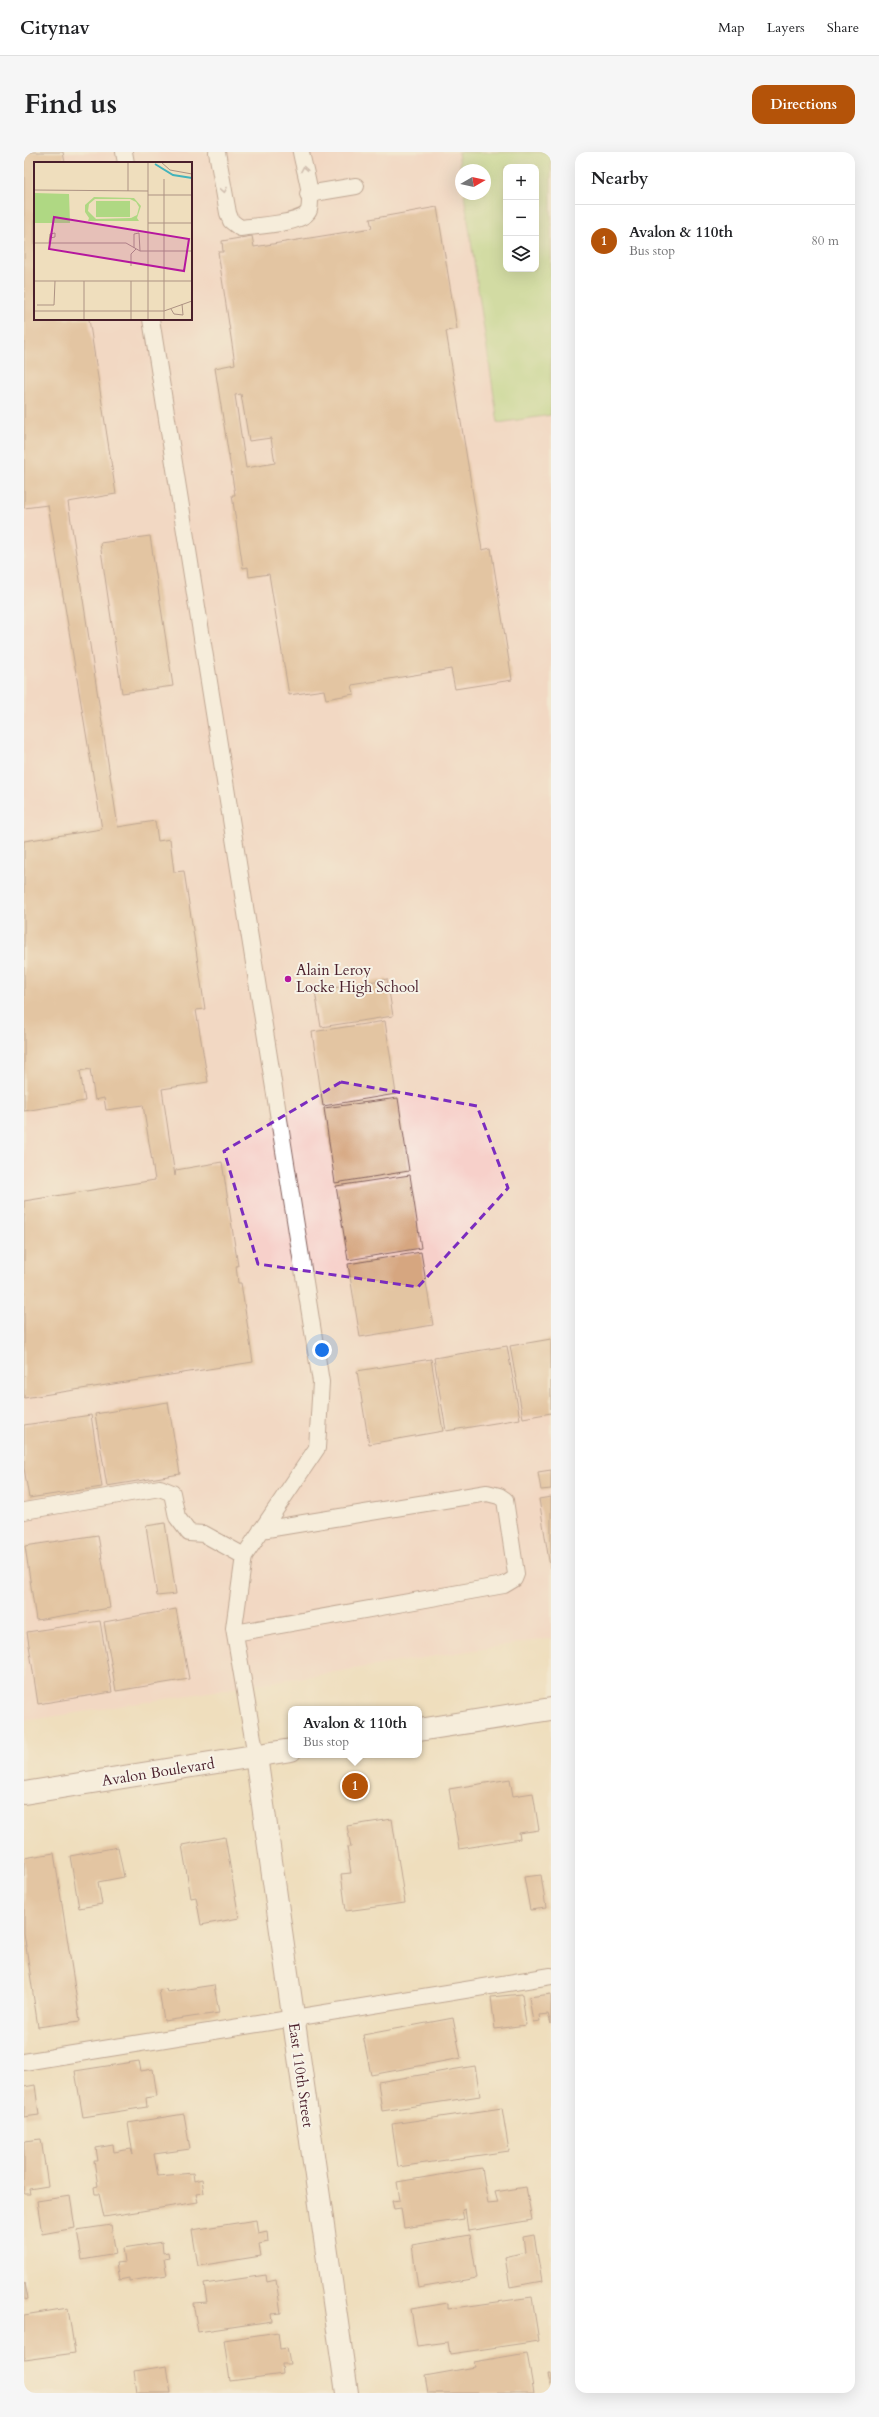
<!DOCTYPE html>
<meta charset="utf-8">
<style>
body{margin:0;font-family:Cardo,serif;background:#f6f6f6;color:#202124}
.controls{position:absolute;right:12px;top:12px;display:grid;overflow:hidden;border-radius:8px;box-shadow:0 4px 16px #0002}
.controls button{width:36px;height:36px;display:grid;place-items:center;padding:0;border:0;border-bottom:1px solid #e0e0e0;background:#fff;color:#202124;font:20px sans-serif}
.compass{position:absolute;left:431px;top:12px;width:36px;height:36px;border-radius:50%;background:#fff;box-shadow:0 4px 16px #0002;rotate:81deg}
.you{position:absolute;left:298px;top:1198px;width:14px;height:14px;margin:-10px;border:3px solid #fff;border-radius:50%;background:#1a73e8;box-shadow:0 0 0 6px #1a73e833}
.badge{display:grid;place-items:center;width:26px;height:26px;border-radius:50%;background:#b45309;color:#fff;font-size:13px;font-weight:700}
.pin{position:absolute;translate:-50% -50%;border:2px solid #fff;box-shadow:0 1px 4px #0006}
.popup{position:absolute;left:264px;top:1554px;width:134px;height:52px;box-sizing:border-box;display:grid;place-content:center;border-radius:8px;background:#fff;filter:drop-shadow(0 1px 3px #0005);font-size:13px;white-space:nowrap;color:#757577}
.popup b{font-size:15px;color:#202124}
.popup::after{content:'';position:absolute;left:50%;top:100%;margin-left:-8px;border:8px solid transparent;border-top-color:#fff}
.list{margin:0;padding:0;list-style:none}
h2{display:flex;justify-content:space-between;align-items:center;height:52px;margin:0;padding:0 16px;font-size:17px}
h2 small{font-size:13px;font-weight:400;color:#757577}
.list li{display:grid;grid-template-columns:26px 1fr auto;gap:12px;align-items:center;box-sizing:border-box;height:72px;padding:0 16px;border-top:1px solid #e0e0e0}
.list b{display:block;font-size:15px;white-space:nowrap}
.list p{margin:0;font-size:13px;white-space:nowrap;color:#757577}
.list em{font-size:13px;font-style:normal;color:#757577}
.icon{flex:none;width:22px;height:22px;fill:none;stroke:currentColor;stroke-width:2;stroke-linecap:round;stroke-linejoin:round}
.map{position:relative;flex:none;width:527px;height:2241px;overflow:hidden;border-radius:12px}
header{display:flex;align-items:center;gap:24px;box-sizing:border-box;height:56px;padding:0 20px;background:#fff;border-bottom:1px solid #e0e0e0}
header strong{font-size:19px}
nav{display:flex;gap:22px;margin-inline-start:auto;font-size:14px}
.intro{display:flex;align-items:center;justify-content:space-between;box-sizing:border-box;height:96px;padding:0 24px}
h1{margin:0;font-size:28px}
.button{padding:10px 18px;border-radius:12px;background:#b45309;color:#fff;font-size:14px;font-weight:700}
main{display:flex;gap:24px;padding:0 24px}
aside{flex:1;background:#fff;border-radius:12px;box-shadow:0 4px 16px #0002}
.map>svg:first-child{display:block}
.built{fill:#f7d0ca;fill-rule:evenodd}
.green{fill:#afd883;stroke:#7c7c57;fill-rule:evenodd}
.building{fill:#d6a680;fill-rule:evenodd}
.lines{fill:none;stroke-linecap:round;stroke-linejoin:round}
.lane-casing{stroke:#84625e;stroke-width:18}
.street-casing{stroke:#84625e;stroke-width:24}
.secondary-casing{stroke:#84625e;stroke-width:24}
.lane{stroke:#fff;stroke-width:16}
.street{stroke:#fff;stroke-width:22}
.secondary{stroke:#fff;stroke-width:22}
.oneway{stroke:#ae9aa0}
.marked{fill:none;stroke:#7b2cbf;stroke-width:3;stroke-dasharray:8 5;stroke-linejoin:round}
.poi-dot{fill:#b5179e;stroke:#f7f3e8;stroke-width:1.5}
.labels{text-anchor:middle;stroke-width:4;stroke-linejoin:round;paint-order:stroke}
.poi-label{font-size:15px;fill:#4a1f2b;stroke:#f7f3e8;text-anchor:start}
.street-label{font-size:15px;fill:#4a1f2b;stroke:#f7f3e8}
.inset-river{fill:none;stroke:#43b3bb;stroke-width:2}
.inset-road{fill:none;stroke:#ad9283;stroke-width:1}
.view{fill:#b5179e;fill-opacity:0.15;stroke:#b5179e;stroke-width:2}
.inset-edge{fill:none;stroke:#4a1f2b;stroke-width:2}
</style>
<header>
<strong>Citynav</strong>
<nav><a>Map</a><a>Layers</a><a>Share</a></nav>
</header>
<div class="intro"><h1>Find us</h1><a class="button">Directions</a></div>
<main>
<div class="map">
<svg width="527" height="2241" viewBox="0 0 527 2241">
<rect width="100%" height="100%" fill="#f7f3e8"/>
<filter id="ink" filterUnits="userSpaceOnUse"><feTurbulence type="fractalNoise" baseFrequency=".025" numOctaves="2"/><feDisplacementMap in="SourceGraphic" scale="8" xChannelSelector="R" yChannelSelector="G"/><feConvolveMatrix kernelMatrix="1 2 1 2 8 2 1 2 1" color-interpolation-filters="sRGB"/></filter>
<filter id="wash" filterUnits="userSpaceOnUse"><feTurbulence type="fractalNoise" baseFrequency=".012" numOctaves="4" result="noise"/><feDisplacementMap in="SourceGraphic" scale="16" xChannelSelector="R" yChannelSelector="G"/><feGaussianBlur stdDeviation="0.9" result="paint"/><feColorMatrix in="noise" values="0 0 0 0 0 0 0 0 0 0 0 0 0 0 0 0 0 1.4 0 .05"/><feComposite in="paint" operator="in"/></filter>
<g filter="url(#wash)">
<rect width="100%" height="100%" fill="#efdebd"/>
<path class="built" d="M0,0H527V1486L0,1569ZM11,11H167V167H11ZM482,15H512V117H482ZM437,18H461V42H437Z"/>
<path class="green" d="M434,0H527V263L474,271L440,42H461V18L437,20ZM482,15H512V117H482Z"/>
<g id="blocks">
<path class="building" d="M0,0H39L41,11H11V167H65L92,342L44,350L94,675L131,669L134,689L146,687L150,720L160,719L181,857L172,858L184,930L138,937L151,1024L152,1018L198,1010L214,1114H212L214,1131H217L229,1210L0,1246V1049L131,1028L119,953L82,958L80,946L71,948L66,917L56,919L61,949L0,959V689L78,677L24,353L0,356Z
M413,55L433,177L422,179L458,398L467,396L488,528L431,537L427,517L328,533L330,542L302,547L300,538L265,543L245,422L225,425L224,415L219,416L208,343H211L191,216L211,212L194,100H199L198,89L228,84L230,95L348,76L346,67ZM217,242L225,289L247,286L251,311L222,316L211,243Z
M126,384L149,534L98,541L76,391Z
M363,827L369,864L297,875L291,839Z
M361,869L372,942L299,954L288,880Z
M374,946L385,1019L311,1031L300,956Z
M386,1023L397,1096L324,1108L312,1034Z
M397,1100L409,1173L336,1185L324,1112Z
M527,1187V1261L499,1266L486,1194Z
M483,1194L496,1267L422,1279L410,1206Z
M407,1207L419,1279L345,1292L333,1219Z
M144,1250L156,1322L83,1334L71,1262Z
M67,1263L78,1335L5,1346L0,1316V1273Z
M527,1318V1337L517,1338L514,1320Z
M527,1345V1415H526L515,1347Z
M141,1371L152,1442L133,1444L122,1374Z
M74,1383L86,1456L12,1468L1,1394Z
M152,1457L165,1527L92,1539L80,1470Z
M76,1469L88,1540L14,1552L3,1480Z
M486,1627L489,1644L509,1641L515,1678L495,1681L496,1687L435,1697L425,1637Z
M368,1667L381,1751L322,1759L317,1722L327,1721L323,1695H327L323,1674Z
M201,1685L215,1766L177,1773L172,1745L167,1746L158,1693Z
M94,1695L100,1725L74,1730L78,1752L55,1756L46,1704Z
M30,1701L56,1869L14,1875L0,1781V1706Z
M517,1723L522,1756L506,1758L500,1725Z
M190,1833L195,1861L140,1869L135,1838L142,1837L143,1840Z
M498,1842L502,1873L471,1877L467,1845Z
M527,1842V1872L524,1862L515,1863L516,1869L509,1870L505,1845Z
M429,1866L437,1906L347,1923L339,1883Z
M115,1909L117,1919L129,1917L133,1944L122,1946L123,1955L59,1965L51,1919Z
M451,1914L456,1944L358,1959L354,1930Z
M11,1933L15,1963L0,1965V1935Z
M478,1956L485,1999L374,2015L368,1972Z
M160,1962L166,1997L130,2002L134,2024L169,2021L170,2029L178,2027L180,2041L172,2042L174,2050L80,2065L75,2042H71L70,2035L74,2034L70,2009H74L72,1996L89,1993L90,2000L107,1997L109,2003L104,1971Z
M17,1987L24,2034L5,2037L6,2042H0V1989Z
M458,2016L464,2052L474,2051L471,2040L502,2035L508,2068L444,2079L441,2057L438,2058L440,2067L380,2076L377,2056L370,2057L368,2049L376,2048L373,2030Z
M46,2044L51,2076L18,2082L13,2049Z
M232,2068L234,2081L243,2079L244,2090L235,2092L237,2104L174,2114L168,2078Z
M87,2073L92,2102L58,2108L53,2078Z
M446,2083L453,2126L394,2136L388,2093Z
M510,2083L518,2129L486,2135L481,2105L501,2100L499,2085Z
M138,2090L139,2101L144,2100L145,2106L140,2107L143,2123L105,2129V2126L95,2128L92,2111L101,2110L99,2096Z
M242,2123L243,2130L252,2128L257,2161L247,2162L248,2169L174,2180L169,2151L183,2150L180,2132Z
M0,2131L3,2147L0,2148Z
M508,2145L515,2189L426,2202L424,2190L393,2194L387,2157L424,2151V2157Z
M44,2156L51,2201L0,2208V2163Z
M254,2180L256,2197L263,2196L266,2212H258L259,2222L206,2229L200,2188Z
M503,2201L510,2241H404L401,2224L451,2215L450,2210Z
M143,2214L147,2241H113L110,2219Z
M524,2221H527V2233H526Z"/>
</g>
</g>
<g filter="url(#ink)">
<use href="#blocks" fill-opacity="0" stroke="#84625e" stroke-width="1"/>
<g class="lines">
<g class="lane-casing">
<path id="lane" d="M100,0L102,11
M193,0L204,61L207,69L216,76C230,74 281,72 285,58C289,41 280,17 277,0
M284,42L332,34
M127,167L297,1230L293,1296L220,1404L210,1476L232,1604
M0,1359L136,1336L148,1341L153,1365L165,1381L180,1382L220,1404
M211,1481L480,1433L490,1427L492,1422L481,1348L475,1344L463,1341L237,1378
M0,1910L527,1824"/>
</g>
<g class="street-casing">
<path id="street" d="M232,1604L323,2241"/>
</g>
<g class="secondary-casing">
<path id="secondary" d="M395,1578L527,1557
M0,1641L267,1598"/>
</g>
<use href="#lane" class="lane"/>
<use href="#street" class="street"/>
<use href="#secondary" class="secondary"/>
</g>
<defs><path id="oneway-chevron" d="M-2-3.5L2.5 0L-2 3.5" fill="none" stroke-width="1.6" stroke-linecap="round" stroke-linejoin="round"/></defs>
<g class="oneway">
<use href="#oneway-chevron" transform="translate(280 17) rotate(-100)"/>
<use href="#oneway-chevron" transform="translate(200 38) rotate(80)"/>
</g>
</g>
<path d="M0 0H527V2241H0ZM317,930L453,954L484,1036L394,1135L234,1112L200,999Z" fill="#efdebd" fill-opacity=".55" fill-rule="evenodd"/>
<path class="marked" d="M317,930L453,954L484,1036L394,1135L234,1112L200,999Z"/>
<circle class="poi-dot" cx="264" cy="827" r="4"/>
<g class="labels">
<g class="poi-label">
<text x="272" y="823">Alain Leroy<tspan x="272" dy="17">Locke High School</tspan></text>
</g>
<g class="street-label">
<text transform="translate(134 1620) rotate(-9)" y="5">Avalon Boulevard</text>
<text transform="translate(277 1923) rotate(82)" y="5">East 110th Street</text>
</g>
</g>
<g transform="translate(10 10)">
<rect width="158" height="158" fill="#efdebd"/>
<path d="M0,31L35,32L36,61H0ZM60,35L100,36L107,44L103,56L105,59H54L55,56L51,50V43ZM96,37L102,40L105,45L103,53L97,56L62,57L54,49L55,42L61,37ZM62,39H96V55H62Z" fill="#afd883" fill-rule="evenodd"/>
<path class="inset-river" d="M121,2L139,13L158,16"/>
<path class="inset-road" d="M94,0V29M114,0V158M127,0L136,8L158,12M0,28L114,29M114,33H158M114,61H158M0,81H92L106,89H158M15,81L16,72L21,71V75L16,76M100,86V72L105,71L106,89M97,104V92L102,87M0,119H158M3,143H20L21,119M137,147L140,152L149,153L148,142M0,149H130L158,139M50,158V119M97,158V119M130,158V17"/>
<path class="view" d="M20,55L155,77L150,109L15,87Z"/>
<rect width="158" height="158" class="inset-edge"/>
</g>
</svg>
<div class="controls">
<button>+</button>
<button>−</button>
<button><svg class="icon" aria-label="layers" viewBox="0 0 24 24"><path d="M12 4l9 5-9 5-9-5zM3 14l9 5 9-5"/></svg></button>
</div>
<svg class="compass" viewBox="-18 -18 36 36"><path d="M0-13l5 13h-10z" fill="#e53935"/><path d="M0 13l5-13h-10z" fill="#757577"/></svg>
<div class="you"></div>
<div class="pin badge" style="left:331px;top:1634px">1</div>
<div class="popup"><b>Avalon &amp; 110th</b>Bus stop</div>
</div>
<aside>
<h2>Nearby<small></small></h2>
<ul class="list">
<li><span class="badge">1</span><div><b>Avalon &amp; 110th</b><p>Bus stop</p></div><em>80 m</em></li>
</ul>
</aside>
</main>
